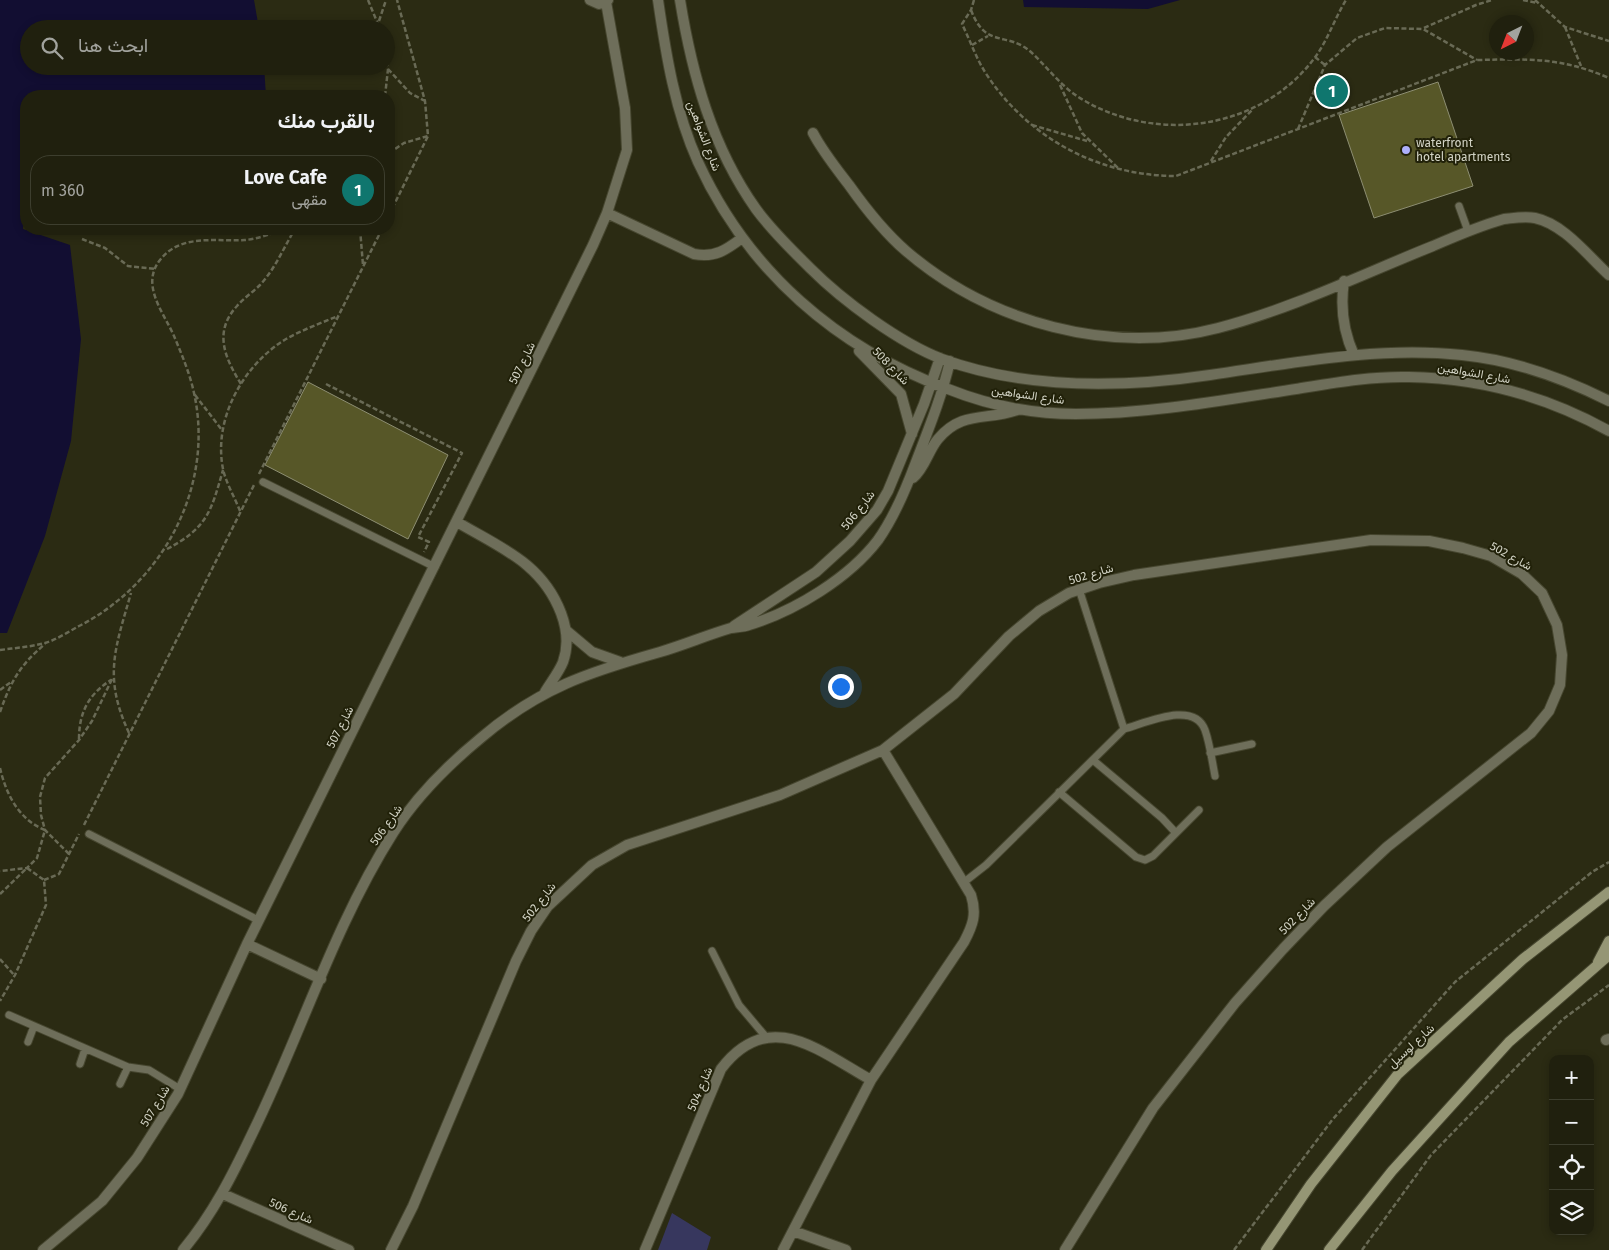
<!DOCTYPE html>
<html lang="ar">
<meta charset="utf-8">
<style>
body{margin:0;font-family:"Fira Sans",Vazirmatn,sans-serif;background:#2d2d1c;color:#f1f3f6;direction:rtl}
.controls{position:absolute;right:15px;bottom:15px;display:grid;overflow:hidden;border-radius:10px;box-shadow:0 2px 8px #0003}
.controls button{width:45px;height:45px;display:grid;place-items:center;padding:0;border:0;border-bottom:1px solid #3d3e2e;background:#20200e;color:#f1f3f6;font:25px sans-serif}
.compass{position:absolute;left:1489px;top:15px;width:45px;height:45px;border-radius:50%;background:#20200e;box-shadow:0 2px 8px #0003;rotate:222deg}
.you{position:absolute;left:840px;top:686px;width:18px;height:18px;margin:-12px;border:4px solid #fff;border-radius:50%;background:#1a73e8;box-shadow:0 0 0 8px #1a73e833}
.badge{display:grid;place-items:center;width:32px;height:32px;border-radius:50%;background:#0f766e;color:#fff;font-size:16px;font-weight:700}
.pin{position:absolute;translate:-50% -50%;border:2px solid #fff;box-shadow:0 1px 5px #0006}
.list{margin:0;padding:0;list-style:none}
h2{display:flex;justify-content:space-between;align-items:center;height:65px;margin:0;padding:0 20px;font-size:21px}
h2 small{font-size:16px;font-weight:400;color:#a2a39e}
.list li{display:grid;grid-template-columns:32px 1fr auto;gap:15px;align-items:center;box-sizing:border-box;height:70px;margin:0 10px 10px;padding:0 10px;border:1px solid #3d3e2e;border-radius:20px}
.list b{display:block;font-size:19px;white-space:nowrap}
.list p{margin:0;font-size:16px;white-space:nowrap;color:#a2a39e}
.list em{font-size:16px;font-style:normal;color:#a2a39e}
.icon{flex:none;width:28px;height:28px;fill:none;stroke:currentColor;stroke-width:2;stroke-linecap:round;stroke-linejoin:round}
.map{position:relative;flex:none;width:1609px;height:1250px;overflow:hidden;direction:ltr}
.search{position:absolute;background:#20200e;box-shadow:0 2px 8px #0003;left:20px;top:20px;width:375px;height:55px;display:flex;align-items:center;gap:12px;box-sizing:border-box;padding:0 18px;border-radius:28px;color:#a2a39e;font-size:19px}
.panel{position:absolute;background:#20200e;box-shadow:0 2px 8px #0003;left:20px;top:90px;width:375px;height:145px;border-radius:20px;direction:rtl}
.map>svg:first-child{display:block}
.green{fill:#37375e}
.water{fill:#120e32}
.building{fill:#575728;stroke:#8d8e72}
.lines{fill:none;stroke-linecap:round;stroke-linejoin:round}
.lane-casing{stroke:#46462f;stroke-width:9}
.street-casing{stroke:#46462f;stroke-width:12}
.secondary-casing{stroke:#46462f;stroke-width:12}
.path{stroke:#696a55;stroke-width:2.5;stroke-dasharray:5 2.5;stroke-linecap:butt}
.lane{stroke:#6e6e5a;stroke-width:7}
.street{stroke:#6e6e5a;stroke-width:10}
.secondary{stroke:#959675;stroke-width:10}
.poi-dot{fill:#adaffb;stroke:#212109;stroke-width:2}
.labels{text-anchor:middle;stroke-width:4;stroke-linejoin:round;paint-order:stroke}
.street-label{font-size:12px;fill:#d2d3c5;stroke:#212109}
.poi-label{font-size:12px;fill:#d2d3c5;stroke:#212109;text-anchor:start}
</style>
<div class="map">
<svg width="1609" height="1250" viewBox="0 0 1609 1250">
<rect width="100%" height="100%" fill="#2b2b13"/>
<path class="green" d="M672,1213L711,1237L707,1250H658Z"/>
<path class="water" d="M0,0H254L259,29H29V66H264L266,96H26V216H24L23,229L70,245L81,339L71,441L45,536L7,633H0Z
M1023,0H1180L1148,9L1024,7Z"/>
<path class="building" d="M1438,82L1473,186L1374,218L1339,115Z
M308,382L448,455L408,539L265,465Z"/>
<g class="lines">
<g class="lane-casing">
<path id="lane" d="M1459,206L1468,231
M263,482L435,567
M1124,729C1146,723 1194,700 1205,730C1210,744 1212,761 1215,776
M1210,753L1252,744
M1059,792L1136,857L1145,860L1153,856L1176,833L1162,818L1093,760
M1176,833L1199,810
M89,834L258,920
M963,883L986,865L1124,729L1079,589
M712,951L739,1005L766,1037
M9,1015L128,1067L149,1070L180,1089
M28,1042L34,1026
M80,1064L85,1049
M120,1084L128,1067"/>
</g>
<g class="street-casing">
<path id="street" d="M590,0L599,4L608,0
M658,0C666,55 675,111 698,162C748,271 837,348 948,389C988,405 1032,414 1076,414C1149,414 1224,400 1296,389C1333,383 1371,376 1409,377C1479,378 1548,397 1609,431
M680,0C692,74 712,147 756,209C772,231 792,250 810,268C843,301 900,343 942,359C1027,390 1122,388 1210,375C1293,363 1377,346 1462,355C1513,360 1563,378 1609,401
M813,133C823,152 836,168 849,185C866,209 884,232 906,251C990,323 1111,356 1218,328C1291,309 1363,274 1433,246C1456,236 1479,226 1504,219C1514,218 1525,216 1535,218C1564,224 1588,256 1609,275
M607,213L694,254C715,258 726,250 742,238
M1344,281C1340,308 1343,331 1354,355
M859,351L901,394L912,434
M913,478C925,468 928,451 938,439C962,410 987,421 1017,410
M457,522C501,548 542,563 561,613C567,629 569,645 563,662C559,672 551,682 545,692
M734,626L816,572L850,541L877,510L888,491L924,404L940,358
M567,631L592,652L620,662
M247,944L321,979
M1606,1040L1609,1039
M223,1194L349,1250
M793,1231L846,1250
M43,1250L102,1201L137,1158L178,1094L247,944L593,245L607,213L627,150L625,108L606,2
M183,1250C213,1214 233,1174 253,1132C301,1034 334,926 393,833C416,797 449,764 482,737C540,688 589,672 660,652C684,645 707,635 731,628C737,627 744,627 749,625C795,611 849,578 878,540C895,516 906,489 916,462C929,428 942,396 950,361
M391,1250L413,1206L516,961L531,931L548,906L592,865L627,845L780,795L883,750L954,694L1009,636L1039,611L1069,593L1099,583L1134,575L1371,540L1429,541L1463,548L1491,556L1522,574L1542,593L1557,625L1562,655L1560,685L1549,711L1531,733L1387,847L1324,906L1283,949L1235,1003L1153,1108L1065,1250
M645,1250L721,1069C769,1006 819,1051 871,1080
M783,1250L871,1080L964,942C973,925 977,914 971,895L883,750"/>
</g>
<g class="secondary-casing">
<path id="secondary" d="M1598,962L1609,941
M1266,1250L1311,1184L1398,1074L1523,959L1609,892
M1329,1250L1392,1171L1509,1042L1609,955"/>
</g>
<path class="path" d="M368,0L380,29
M974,0L971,10L962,24C970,40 976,58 985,72C1027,138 1099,176 1176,176L1477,60C1529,59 1560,57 1609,78
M1523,0L1537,3
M1535,0L1565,27L1609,41
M971,10C986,50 1007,30 1032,53C1050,70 1063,89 1085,101C1160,144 1263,129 1316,56C1328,39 1335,18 1346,0
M379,21L386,0
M1565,27L1581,66
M1424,28L1476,5L1492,0
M972,45L988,36
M1315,57L1325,65
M388,69L410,93L425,101
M1060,85L1082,133L1119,169
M385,96L388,69L386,61
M1032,125L1087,141
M1298,129L1325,65L1357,38L1385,28L1423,29L1477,60
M389,153L404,143L428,136
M1211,161L1226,137L1253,109
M389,215L428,136L425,101L397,0
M360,229L363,265
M82,239L105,248L128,266L156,269
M241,384C225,358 213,332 237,306C244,298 253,292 260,285C275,269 284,247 295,229
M326,384L462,453L418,537L429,542L424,552
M195,395L222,430
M259,474L382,229
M240,511C235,498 226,483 223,469C213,419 243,365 286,339C302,330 321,323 338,316
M167,549C207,528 211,512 223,470
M0,650C15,648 30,647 45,643C56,640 68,632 79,626C162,584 215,487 194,393C190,374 182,355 174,336C164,313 140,285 160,260C181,233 216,242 245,240C258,239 273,233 285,229
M0,690L11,682
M0,712C11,681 20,665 45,644
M129,733C103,677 115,649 131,593
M79,739C79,712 89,694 111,680
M0,768C6,794 19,820 45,830L37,858L27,868L0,871
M84,825L254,485
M69,854L45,830L41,815L40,797L45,778L79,740L92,721L112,679
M44,880L59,874L79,834
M0,894L27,868L44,880L46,905L15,975L0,1001
M0,959L14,975
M1234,1250L1333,1119L1455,982L1592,872L1609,862
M1362,1250L1431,1155L1562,1020L1609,985"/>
<use href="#lane" class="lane"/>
<use href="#street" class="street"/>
<use href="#secondary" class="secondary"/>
</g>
<circle class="poi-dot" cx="1406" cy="150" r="5"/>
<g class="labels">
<g class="street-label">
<text transform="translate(704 136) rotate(69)" y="4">شارع الشواهين</text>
<text transform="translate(522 363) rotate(-64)" y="4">شارع 507</text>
<text transform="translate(891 366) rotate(46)" y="4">شارع 508</text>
<text transform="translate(1474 373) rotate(10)" y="4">شارع الشواهين</text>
<text transform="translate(1028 395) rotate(8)" y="4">شارع الشواهين</text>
<text transform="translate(858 510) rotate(-52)" y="4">شارع 506</text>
<text transform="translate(1511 556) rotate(29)" y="4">شارع 502</text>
<text transform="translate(1091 574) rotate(-17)" y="4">شارع 502</text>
<text transform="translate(340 727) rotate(-63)" y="4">شارع 507</text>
<text transform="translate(386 825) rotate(-55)" y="4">شارع 506</text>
<text transform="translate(539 902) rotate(-52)" y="4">شارع 502</text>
<text transform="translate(1297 916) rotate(-46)" y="4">شارع 502</text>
<text transform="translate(1411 1046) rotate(-43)" y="4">شارع لوسيل</text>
<text transform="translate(700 1089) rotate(-67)" y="4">شارع 504</text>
<text transform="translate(155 1106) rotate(-59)" y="4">شارع 507</text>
<text transform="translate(291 1211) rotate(24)" y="4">شارع 506</text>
</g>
<g class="poi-label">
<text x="1416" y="147">waterfront<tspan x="1416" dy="14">hotel apartments</tspan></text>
</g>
</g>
</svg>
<div class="controls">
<button>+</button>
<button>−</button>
<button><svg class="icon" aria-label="locate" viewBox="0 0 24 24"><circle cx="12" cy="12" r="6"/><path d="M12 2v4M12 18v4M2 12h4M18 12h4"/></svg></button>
<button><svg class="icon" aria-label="layers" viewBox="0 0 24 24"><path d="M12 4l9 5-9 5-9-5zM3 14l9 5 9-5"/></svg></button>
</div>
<svg class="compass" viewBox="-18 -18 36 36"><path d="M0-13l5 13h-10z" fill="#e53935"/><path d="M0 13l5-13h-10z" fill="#a2a39e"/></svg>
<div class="you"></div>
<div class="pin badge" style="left:1332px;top:91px">1</div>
<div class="search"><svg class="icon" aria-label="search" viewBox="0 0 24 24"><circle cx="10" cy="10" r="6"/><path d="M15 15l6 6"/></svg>ابحث هنا</div>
<section class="panel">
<h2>بالقرب منك<small></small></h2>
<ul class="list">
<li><span class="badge">1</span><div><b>Love Cafe</b><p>مقهى</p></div><em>360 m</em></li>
</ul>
</section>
</div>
